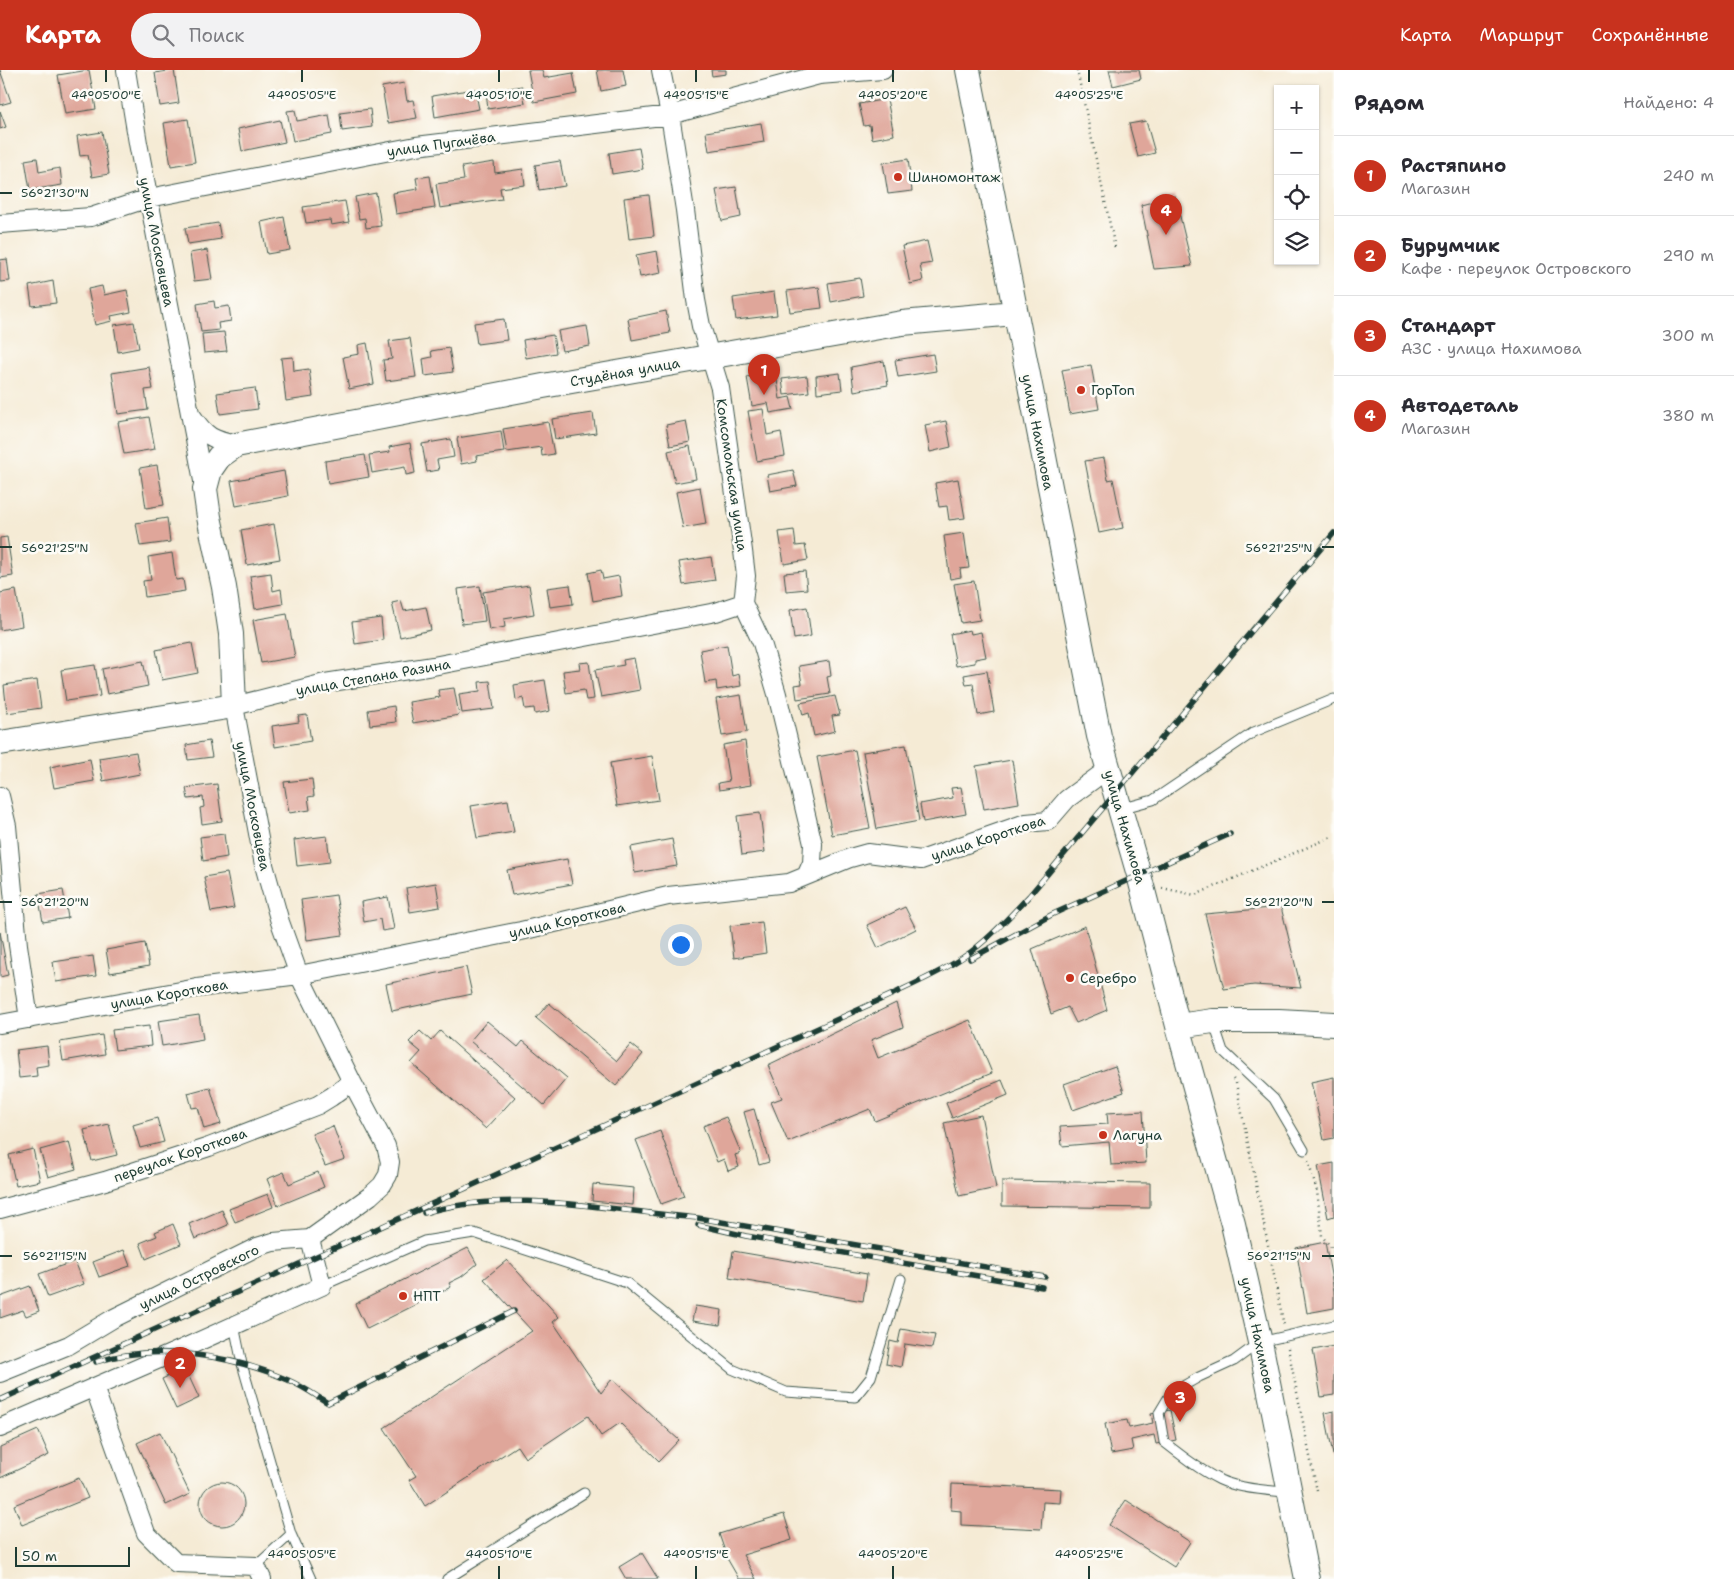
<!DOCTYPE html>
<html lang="ru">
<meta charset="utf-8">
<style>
body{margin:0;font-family:"Shantell Sans",sans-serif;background:#f2f2f3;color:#2b2b33}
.controls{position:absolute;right:15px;top:15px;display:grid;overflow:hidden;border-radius:0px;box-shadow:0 1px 4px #0004}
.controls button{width:45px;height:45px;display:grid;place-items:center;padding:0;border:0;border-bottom:1px solid #e1e1e2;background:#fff;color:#2b2b33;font:25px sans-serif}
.scale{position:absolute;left:15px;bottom:12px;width:115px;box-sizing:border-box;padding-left:5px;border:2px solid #1f3d34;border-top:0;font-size:14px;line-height:18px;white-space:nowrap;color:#1f3d34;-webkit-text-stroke:4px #fdfcf7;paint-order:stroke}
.you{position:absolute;left:680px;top:874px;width:18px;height:18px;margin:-12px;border:4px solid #fff;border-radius:50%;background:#1a73e8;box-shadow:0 0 0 8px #1a73e833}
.badge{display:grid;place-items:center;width:32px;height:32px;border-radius:50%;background:#c8321e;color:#fff;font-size:16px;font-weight:700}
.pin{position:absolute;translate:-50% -41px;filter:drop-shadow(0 1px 2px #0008)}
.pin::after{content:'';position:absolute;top:26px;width:18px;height:15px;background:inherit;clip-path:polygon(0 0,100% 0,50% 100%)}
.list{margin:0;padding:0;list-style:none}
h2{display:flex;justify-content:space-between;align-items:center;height:65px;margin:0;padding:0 20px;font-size:21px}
h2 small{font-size:16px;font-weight:400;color:#7c7c81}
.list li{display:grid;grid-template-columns:32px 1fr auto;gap:15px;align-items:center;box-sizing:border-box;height:80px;padding:0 20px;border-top:1px solid #e1e1e2}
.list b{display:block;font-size:19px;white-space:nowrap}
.list p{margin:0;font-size:16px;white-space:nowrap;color:#7c7c81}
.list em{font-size:16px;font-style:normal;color:#7c7c81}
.icon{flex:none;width:28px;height:28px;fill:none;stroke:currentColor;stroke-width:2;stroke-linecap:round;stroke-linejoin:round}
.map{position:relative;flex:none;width:1334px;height:1509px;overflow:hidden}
header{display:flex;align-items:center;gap:30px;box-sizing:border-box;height:70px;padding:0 25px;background:#c8321e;color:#fff}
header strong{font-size:24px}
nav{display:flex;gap:28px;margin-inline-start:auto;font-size:18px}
.search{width:350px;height:45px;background:#f2f2f3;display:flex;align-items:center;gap:12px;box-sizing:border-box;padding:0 18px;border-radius:28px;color:#7c7c81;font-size:19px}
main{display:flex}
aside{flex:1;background:#fff}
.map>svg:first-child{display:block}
.building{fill:#dfa69a}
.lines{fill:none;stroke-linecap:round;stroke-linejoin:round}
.lane-casing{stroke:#3f574c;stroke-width:11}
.street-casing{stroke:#3f574c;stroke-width:20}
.secondary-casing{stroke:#3f574c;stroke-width:26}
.path{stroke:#3f574c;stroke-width:2.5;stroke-dasharray:1 4;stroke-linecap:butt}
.lane{stroke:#fff;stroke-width:9}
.street{stroke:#fff;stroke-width:18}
.secondary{stroke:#fff;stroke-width:24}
.rail-casing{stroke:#1f3d34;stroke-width:5.5}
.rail{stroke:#fdfcf7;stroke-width:4;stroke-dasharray:11;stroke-linecap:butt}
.ticks{fill:none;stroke:#1f3d34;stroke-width:2}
.poi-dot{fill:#c8321e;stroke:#fdfcf7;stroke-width:2}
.labels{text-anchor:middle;stroke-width:5;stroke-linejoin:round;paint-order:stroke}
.street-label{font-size:14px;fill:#1f3d34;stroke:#fdfcf7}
.poi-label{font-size:14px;fill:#1f3d34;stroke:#fdfcf7;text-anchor:start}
.ticks-label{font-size:12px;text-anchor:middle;fill:#1f3d34;stroke:#fdfcf7;stroke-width:5;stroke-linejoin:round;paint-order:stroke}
</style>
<header>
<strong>Карта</strong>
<div class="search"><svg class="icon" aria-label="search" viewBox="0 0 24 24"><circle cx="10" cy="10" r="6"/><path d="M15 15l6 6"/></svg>Поиск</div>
<nav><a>Карта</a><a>Маршрут</a><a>Сохранённые</a></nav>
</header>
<main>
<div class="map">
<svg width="1334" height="1509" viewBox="0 0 1334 1509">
<rect width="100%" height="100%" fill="#fdfcf7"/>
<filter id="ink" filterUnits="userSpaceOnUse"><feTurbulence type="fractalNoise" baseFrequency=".02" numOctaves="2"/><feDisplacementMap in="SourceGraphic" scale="10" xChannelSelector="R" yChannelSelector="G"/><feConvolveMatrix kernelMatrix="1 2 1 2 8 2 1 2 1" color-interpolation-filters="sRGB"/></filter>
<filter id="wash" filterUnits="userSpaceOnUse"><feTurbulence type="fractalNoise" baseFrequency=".0096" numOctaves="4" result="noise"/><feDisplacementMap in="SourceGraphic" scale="20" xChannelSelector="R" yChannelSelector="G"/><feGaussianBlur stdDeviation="1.12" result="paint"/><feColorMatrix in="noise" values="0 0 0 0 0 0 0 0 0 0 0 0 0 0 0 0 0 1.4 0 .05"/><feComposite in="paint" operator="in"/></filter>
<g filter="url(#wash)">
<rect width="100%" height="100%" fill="#f5ebd5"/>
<g id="blocks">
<path class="building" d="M0,0L11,32L0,35Z
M89,0L96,39L65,44L58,5Z
M174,0L179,33L160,36L155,3Z
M528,0H542L544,8L573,3L577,24L534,32Z
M597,0H623L626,16L601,21Z
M711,0H726V4L712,6Z
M1109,0H1139L1141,9L1113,16Z
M404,13L407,31L413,30L417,48L388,53L382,17Z
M522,16L525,33L488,39L486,22Z
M475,19L479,39L435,47L432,26Z
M887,29L894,65L872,69L870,55L864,56L859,34Z
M370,39L372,57L342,61L340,43Z
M295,40L297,51L329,45L332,64L293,71L287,41Z
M0,41L6,57L0,59Z
M188,49L195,92L171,96L164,53Z
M280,50L285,72L242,81L238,59Z
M1146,51L1155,83L1138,87L1129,54Z
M761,53L764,72L709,81L706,62Z
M102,62L109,104L92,107L88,85L80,86L77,66Z
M639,78L643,99L612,104L609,83Z
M37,88L39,102L60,98L62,115L30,120L25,90Z
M908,89L912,121L888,124L883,93Z
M560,91L565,116L539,120L535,95Z
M494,92L495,103L523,99L525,115L500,118L502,129L440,138L436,114L464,110L462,97Z
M430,106L435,138L396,144L393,123L418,119L416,108Z
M736,117L741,147L722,151L716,120Z
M376,123L381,156L366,158L365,148L359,149L355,127Z
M649,125L654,166L629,169L624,128Z
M1175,126L1192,196L1154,199L1141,135Z
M345,131L349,152L331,155L330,150L306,153L303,137Z
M284,147L290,180L267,184L261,152Z
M218,153L221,169L188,174L185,158Z
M927,171L932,193L920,195L923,211L910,214L902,176Z
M207,180L212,209L194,211L190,183Z
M657,181L661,203L640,207L636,185Z
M7,189L10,211L0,212V190Z
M860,208L863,226L831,232L828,213Z
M53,211L56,233L32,236L29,216Z
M102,216L104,225L127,220L131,242L111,246L112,251L95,255L88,219Z
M819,217L822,238L790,242L787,221Z
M774,222L777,245L736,250L733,228Z
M214,231L215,238L229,236L231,251L218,253L219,260L201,262L197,234Z
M666,241L670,263L632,270L628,249Z
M504,249L507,270L477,274L474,253Z
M134,252L139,278L118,282L114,255Z
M587,256L590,276L562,281L558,261Z
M224,262L227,281L204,283L202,264Z
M553,265L556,283L526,288L523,270Z
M410,268L416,307L386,311L383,290L392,289L389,271Z
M367,273L374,314L349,319L343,287L359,284L358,275Z
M449,278L453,302L425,306L423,289L432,287L431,281Z
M933,284L936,301L898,307L895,290Z
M293,287L294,301L309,299L313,327L286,331L281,288Z
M884,291L888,315L854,321L851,297Z
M1091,295L1099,339L1070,344L1062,300Z
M149,297L153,319L145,320L148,340L118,344L112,303Z
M775,298L780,329L790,327L793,339L770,343L768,333L752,336L747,307L767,303V299Z
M840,303L842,320L817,323L816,306Z
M807,306L809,322L784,325L782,309Z
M255,318L258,339L220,344L217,323Z
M763,339L767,365L781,362L785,386L757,391L748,341Z
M593,343L596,363L555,369L552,349Z
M149,347L155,379L124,384L118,352Z
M686,351L690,372L670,376L666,355Z
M946,351L951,377L930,382L925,355Z
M548,352L554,384L542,386L541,377L507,382L503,359Z
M501,361L504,382L476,386L477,391L461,394L457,368Z
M451,369L454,387L437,390L439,400L427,402L422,374Z
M410,373L415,403L406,405L405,397L372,403L369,385L390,382L389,377Z
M690,376L696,409L675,413L668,381Z
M365,385L369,407L328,414L325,391Z
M1104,388L1108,410L1113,409L1123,458L1099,463L1085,391Z
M157,395L164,435L146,438L140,398Z
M793,400L797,416L770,421L767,405Z
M284,401L288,426L236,436L231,411Z
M958,409L965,448L949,450L947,436L939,437L935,413Z
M700,417L706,454L683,458L676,422Z
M167,448L170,472L140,476L136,453Z
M274,454L280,489L247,495L241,460Z
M794,460L796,476L805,475L808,490L784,494L779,462Z
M964,463L969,498L960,499L961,507L950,509L944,466Z
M7,467L13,506L0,508V468Z
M172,483L176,510L183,509L185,521L145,527L143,511L151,510L148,487Z
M711,487L715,510L683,515L679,492Z
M601,500L603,509L619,506L622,526L593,531L588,503Z
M805,501L807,519L786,521L784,503Z
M271,503L273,521L281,519L283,534L255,539L250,506Z
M974,511L980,550L961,553L954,514Z
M529,515L534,544L504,549L505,557L489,560L483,522Z
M570,515L573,534L550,537L547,518Z
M480,516L485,551L462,554L458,519Z
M16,520L22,556L0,560V523Z
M401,531L404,541L426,537L431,560L400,567L392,533Z
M807,537L811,566L794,569L790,540Z
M287,544L295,587L261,593L253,550Z
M381,548L383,570L355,574L352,552Z
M970,560L971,564L981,562L986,587L975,589V593L956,596L950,564Z
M192,573L198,603L162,610L156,580Z
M727,575L732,606L739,604L741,616L717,620L716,611L705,613L700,580Z
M634,588L640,620L601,627L595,600L624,595L623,590Z
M143,591L148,616L107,624L102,599Z
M829,591L831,606L827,607L830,624L797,629L795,615L802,614L799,596Z
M589,592L594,629L586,630L584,620L566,623L563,601L580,599L579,593Z
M95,595L100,626L66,631L61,600Z
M987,601L994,642L978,645L973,614L966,615L964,605Z
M37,610L41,638L7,643L4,615Z
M545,610L550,641L535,644L534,638L525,639L523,628L516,630L514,615Z
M490,611L494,639L462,643L459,624L480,621L479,612Z
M454,618L459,645L413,653L409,632L440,627L438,620Z
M741,625L747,662L722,666L716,629Z
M835,626L840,645L832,646L835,661L814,666L809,643L803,645L800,633Z
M394,636L396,652L370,655L368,640Z
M307,645L311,671L275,677L272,656L299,652L298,646Z
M209,671L212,687L188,690L186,675Z
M745,671L751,715L719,720L718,713L729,711L723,675Z
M906,675L919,751L877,759L863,682Z
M855,680L870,758L832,765L817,687Z
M136,682L140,704L103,711L99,688Z
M652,686L659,730L617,736L610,693Z
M90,689L94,711L54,718L50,697Z
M1012,690L1019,733L984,739L976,696Z
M312,709L314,726L308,727L310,740L289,743L284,712Z
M217,714L222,751L202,754L200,738L204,737L203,727L188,729L186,718Z
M961,717L966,744L923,752L920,734L953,728L951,718Z
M508,730L514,762L477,768L471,736Z
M760,743L765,782L742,785L737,746Z
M224,764L227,787L203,791L200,767Z
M327,766L330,792L297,796L294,770Z
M672,769L677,796L635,803L631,777Z
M567,789L572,814L512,825L507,800Z
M227,803L234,838L211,842L204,807Z
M436,813L440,837L410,842L406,818Z
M63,820L68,848L43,852L38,824Z
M336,825L343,865L307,870L301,830Z
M388,827L394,859L382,861L380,849L364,852L361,832Z
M905,837L916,859L878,878L867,855Z
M1281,837L1301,918L1254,915L1224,919L1205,844Z
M762,852L766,883L734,888L730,856Z
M1085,856L1107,940L1076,953L1068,937L1051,944L1032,879Z
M0,862L8,905L0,907Z
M145,873L149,896L110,903L106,880Z
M93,886L96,906L56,912L53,892Z
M466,897L472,924L392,941L386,914Z
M549,933L617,991L631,974L643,984L616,1016L536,948Z
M896,933L903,957L871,970L878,988L970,950L992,1003L875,1051L870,1039L788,1072L771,1032L782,1028L768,995Z
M199,945L203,969L162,976L158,951Z
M487,951L518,977L523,971L567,1008L544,1035L470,971Z
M149,956L151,976L115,980L112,960Z
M420,961L431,971L440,961L515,1027L486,1059L411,993L421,982L409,972Z
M102,965L105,984L63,991L60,972Z
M47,976L49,995L36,997L37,1006L19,1008L16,980Z
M1115,996L1124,1022L1073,1040L1064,1014Z
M1334,1007V1068L1324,1070L1311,1012Z
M1002,1010L1008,1025L952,1048L946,1033Z
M210,1017L221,1054L204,1059L198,1037L192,1038L188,1023Z
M754,1039L769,1092L759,1095L744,1042Z
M1143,1041L1146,1093L1111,1095L1109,1072L1062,1076L1060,1057L1108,1054L1107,1043Z
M981,1045L996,1118L959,1126L944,1053Z
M726,1047L741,1083L735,1085L739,1097L728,1101L724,1089L717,1092L703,1056Z
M157,1048L164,1072L140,1078L133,1055Z
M109,1054L117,1085L92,1091L84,1060Z
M333,1056L345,1089L325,1096L312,1064Z
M660,1061L684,1126L661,1134L636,1070Z
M69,1072L76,1099L48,1107L40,1080Z
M33,1079L40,1111L16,1116L9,1085Z
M1334,1093V1146L1328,1148L1318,1096Z
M284,1102L289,1114L318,1102L324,1117L278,1136L267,1109Z
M1002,1111L1150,1113V1138L1002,1136Z
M593,1114L634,1118L633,1135L592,1131Z
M268,1124L273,1137L235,1152L229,1139Z
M222,1140L228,1155L195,1169L189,1154Z
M173,1154L181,1174L146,1189L140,1173L157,1166L155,1162Z
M1325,1172L1334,1221V1238L1307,1243L1296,1178Z
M468,1178L477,1194L461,1207L449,1213L451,1217L367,1259L355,1234Z
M124,1180L130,1196L99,1207L93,1192Z
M733,1181L867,1204L863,1231L729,1208Z
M507,1190L559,1247L553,1252L601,1323L612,1309L679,1370L659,1391L620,1353L601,1366L588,1346L525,1388L517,1376L425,1436L409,1410L416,1406L384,1358L532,1261L484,1209Z
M75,1191L84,1214L48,1227L39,1204Z
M30,1216L39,1241L26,1246L23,1240L0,1248V1227Z
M695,1236L722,1240L720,1255L692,1251Z
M901,1259L935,1265L932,1278L905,1274L901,1297L886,1294L890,1271L898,1273Z
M1334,1276V1325L1321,1327L1313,1280Z
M185,1298L199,1328L176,1339L162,1309Z
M1170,1340L1176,1370L1156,1374L1154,1365L1131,1370L1133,1380L1111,1384L1105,1354L1127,1350L1129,1358L1153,1353L1151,1344Z
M1334,1341V1385H1333L1325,1343Z
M38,1360L49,1385L0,1408V1377Z
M160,1362L190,1424L166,1435L137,1373Z
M79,1408L88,1428L22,1455L14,1435Z
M200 1434a22 22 0 1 1 44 0a22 22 0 1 1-44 0Z
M952,1414L1061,1419L1060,1433L1043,1432L1041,1459L961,1455V1441L951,1440Z
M1126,1430L1190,1472L1174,1497L1109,1455Z
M784,1444L792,1470L743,1485L756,1509H739L728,1490L719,1464Z
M642,1483L658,1509H626L619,1497Z"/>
</g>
</g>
<g filter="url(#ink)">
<use href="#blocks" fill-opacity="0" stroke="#3f574c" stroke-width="1"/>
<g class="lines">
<g class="lane-casing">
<path id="lane" d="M1120,739L1153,730L1254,662L1334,629
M1213,951L1223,981L1274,1029L1304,1080
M322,1216L424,1171L474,1163L627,1213L732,1299L786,1322L855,1327L871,1307L901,1209
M234,1255L242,1294L291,1464L311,1509
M1290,1422C1271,1421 1237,1418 1220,1410C1200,1400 1182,1386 1164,1372L1159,1343L1171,1323L1199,1307L1234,1291L1260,1272L1334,1255
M256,1496L291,1464
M447,1509L584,1423"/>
</g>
<g class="street-casing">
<path id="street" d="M126,0L138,73L204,416
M661,0L670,45L685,140L696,230L701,256L720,318L743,481L746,506L743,533L762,573L777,624L813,774L812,793L807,804
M0,154L91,147L149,128L416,76L670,45L819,5L883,0
M192,346C206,367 213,370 236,375
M0,726L7,756L18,875L29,949
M0,954L197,918L299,905L521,861L668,826L789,813L850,788L868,783L921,790L1026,753L1048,751L1067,729L1108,699
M0,1139L105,1111L209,1077L318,1035L331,1027L352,1012
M0,1303L69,1275L114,1248L257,1177L273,1172L310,1169L370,1126L382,1115L388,1105L390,1092L386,1076L352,1012L299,905L280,852L264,795L234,636L325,613L433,596L716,542L743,533
M94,1317L146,1463L176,1493L256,1496L262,1509
M0,1358L173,1283L322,1216L310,1169"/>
</g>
<g class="secondary-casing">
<path id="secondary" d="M968,0L1099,666L1139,805L1178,956L1233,1154L1260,1272L1307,1509
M0,673L234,636L231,564L224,517L209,447L205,419L210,400L219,387L236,375L543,316L902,253L1015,243
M1178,956L1213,951H1279L1334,954"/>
</g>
<path class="path" d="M1077,0L1115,178
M1162,818L1195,825L1334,766
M1233,1009L1236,1013L1284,1256
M1308,1091L1317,1121L1322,1166L1334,1181
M1288,1278L1317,1421"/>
<use href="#lane" class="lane"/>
<use href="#street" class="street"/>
<use href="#secondary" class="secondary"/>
<g class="rail-casing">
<path id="rail" d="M970,889L1053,844L1230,764
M424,1143C511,1117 610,1141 698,1148L1045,1207
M698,1155L746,1166L1042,1217
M96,1292C154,1273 232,1285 288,1310C302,1316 315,1325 328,1333L514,1241
M0,1330L893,924C920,911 954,896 977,877C996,862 1012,844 1029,826L1334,463"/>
</g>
<use href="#rail" class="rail"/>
</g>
</g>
<path class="ticks" d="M106,0V12M302,0V12M499,0V12M696,0V12M893,0V12M1089,0V12M0,123H12M0,477H12M1322,477H1334M0,832H12M1322,832H1334M0,1186H12M1322,1186H1334M302,1496V1509M499,1496V1509M696,1496V1509M893,1496V1509M1089,1496V1509"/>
<g class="poi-dot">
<circle cx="898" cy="107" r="5"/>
<circle cx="1081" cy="320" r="5"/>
<circle cx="1070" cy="908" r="5"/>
<circle cx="1103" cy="1065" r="5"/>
<circle cx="403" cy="1226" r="5"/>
</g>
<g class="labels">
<g class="street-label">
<text transform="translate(441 74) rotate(-8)" y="5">улица Пугачёва</text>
<text transform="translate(157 172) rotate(79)" y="5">улица Московцева</text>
<text transform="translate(625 302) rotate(-10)" y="5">Студёная улица</text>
<text transform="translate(1038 362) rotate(79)" y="5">улица Нахимова</text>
<text transform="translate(732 405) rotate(82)" y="5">Комсомольская улица</text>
<text transform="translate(373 607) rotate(-10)" y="5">улица Степана Разина</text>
<text transform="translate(253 736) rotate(79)" y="5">улица Московцева</text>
<text transform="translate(1125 757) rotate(74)" y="5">улица Нахимова</text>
<text transform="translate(988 768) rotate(-18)" y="5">улица Короткова</text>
<text transform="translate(567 850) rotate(-13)" y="5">улица Короткова</text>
<text transform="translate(169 924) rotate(-10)" y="5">улица Короткова</text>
<text transform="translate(180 1085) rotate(-19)" y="5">переулок Короткова</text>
<text transform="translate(199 1207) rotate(-26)" y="5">улица Островского</text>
<text transform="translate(1258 1265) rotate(78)" y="5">улица Нахимова</text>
</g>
<g class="poi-label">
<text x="908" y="112">Шиномонтаж</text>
<text x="1091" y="325">ГорТоп</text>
<text x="1080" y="913">Серебро</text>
<text x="1113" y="1070">Лагуна</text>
<text x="413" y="1231">НПТ</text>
</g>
</g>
<g class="ticks-label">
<text x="106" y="29">44°05'00"E</text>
<text x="302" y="29">44°05'05"E</text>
<text x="499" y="29">44°05'10"E</text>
<text x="696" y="29">44°05'15"E</text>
<text x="893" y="29">44°05'20"E</text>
<text x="1089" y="29">44°05'25"E</text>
<text x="55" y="127">56°21'30"N</text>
<text x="55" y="482">56°21'25"N</text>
<text x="1279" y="482">56°21'25"N</text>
<text x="55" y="836">56°21'20"N</text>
<text x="1279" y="836">56°21'20"N</text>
<text x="55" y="1190">56°21'15"N</text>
<text x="1279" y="1190">56°21'15"N</text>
<text x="302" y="1488">44°05'05"E</text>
<text x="499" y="1488">44°05'10"E</text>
<text x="696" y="1488">44°05'15"E</text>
<text x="893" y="1488">44°05'20"E</text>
<text x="1089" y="1488">44°05'25"E</text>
</g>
</svg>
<div class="controls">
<button>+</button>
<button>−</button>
<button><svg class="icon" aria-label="locate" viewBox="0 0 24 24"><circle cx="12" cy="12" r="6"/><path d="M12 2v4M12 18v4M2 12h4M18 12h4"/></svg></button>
<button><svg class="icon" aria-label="layers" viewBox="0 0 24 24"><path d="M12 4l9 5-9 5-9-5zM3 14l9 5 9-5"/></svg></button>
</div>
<div class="scale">50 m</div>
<div class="you"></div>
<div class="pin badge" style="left:764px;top:325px">1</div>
<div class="pin badge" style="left:180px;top:1318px">2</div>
<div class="pin badge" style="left:1180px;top:1352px">3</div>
<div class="pin badge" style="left:1166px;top:165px">4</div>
</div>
<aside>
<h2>Рядом<small>Найдено: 4</small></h2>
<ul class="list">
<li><span class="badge">1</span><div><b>Растяпино</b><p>Магазин</p></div><em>240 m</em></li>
<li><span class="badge">2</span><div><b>Бурумчик</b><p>Кафе · переулок Островского</p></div><em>290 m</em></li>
<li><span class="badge">3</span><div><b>Стандарт</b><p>АЗС · улица Нахимова</p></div><em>300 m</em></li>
<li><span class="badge">4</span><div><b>Автодеталь</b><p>Магазин</p></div><em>380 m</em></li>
</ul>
</aside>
</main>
